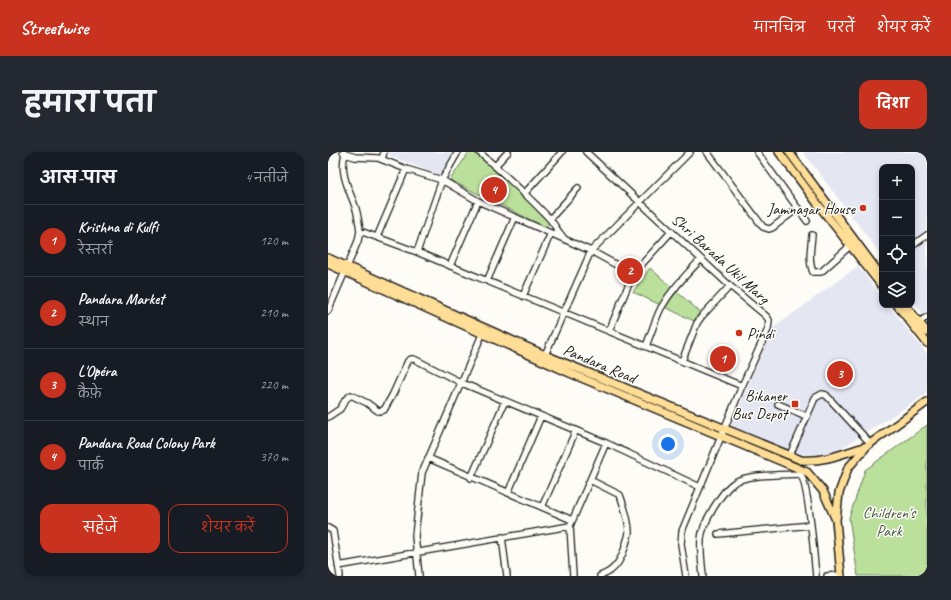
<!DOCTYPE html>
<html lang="hi">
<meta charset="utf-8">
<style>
body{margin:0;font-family:Caveat,"Playpen Sans Deva",sans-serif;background:#242831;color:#f1f3f6}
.controls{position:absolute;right:12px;top:12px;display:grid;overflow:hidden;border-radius:8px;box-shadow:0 2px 6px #0003}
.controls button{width:36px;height:36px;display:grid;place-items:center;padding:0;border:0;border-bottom:1px solid #363941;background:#171b24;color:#f1f3f6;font:20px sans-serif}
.you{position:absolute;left:340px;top:292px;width:14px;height:14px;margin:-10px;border:3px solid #fff;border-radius:50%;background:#1a73e8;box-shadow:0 0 0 6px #1a73e833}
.badge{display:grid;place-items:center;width:26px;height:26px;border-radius:50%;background:#c8321e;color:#fff;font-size:13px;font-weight:700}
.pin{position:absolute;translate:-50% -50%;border:2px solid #fff;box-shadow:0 1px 4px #0006}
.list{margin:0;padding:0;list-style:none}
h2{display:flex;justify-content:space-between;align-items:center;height:52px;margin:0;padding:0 16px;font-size:17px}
h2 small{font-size:13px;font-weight:400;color:#9ea1a6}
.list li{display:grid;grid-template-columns:26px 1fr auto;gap:12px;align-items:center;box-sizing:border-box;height:72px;padding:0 16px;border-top:1px solid #363941}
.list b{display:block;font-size:15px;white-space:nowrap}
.list p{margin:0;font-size:13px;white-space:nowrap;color:#9ea1a6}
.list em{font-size:13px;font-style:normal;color:#9ea1a6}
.actions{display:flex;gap:8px;padding:12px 16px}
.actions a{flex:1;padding:9px 0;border:1px solid #c8321e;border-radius:12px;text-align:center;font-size:14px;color:#c8321e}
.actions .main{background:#c8321e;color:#fff}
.icon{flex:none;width:22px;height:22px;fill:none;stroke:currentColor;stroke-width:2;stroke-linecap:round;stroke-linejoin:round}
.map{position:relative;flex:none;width:599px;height:424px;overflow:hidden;border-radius:12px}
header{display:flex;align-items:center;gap:24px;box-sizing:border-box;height:56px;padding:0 20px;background:#c8321e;color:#fff}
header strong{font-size:19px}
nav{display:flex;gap:22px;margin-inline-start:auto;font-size:14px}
.intro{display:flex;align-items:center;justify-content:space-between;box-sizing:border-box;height:96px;padding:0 24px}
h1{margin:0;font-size:28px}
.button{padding:10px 18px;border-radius:12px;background:#c8321e;color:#fff;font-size:14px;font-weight:700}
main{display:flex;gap:24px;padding:0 24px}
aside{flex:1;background:#171b24;border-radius:12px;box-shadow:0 2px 6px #0003}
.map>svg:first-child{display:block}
.built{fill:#e4e7f2}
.green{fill:#bae09c;stroke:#6b7e5c}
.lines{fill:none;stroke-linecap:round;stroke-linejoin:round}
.minor-casing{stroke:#1c1c1c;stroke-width:8}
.major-casing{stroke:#1c1c1c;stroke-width:10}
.minor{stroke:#fdfcf7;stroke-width:5.5}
.major{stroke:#fedd96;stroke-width:7}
.poi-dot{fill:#c8321e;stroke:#fdfcf7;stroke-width:1.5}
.labels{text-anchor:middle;stroke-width:3;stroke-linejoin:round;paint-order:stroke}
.poi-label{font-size:16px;fill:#1c1c1c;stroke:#fdfcf7;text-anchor:end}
.street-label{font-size:16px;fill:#1c1c1c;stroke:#fdfcf7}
.park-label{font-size:16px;fill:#4b5742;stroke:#fdfcf7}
</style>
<header>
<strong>Streetwise</strong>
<nav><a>मानचित्र</a><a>परतें</a><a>शेयर करें</a></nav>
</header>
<div class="intro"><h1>हमारा पता</h1><a class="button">दिशा</a></div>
<main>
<aside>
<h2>आस-पास<small>4 नतीजे</small></h2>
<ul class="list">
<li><span class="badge">1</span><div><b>Krishna di Kulfi</b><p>रेस्तराँ</p></div><em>120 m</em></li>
<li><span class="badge">2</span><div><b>Pandara Market</b><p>स्थान</p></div><em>210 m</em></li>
<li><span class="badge">3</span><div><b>L'Opéra</b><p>कैफ़े</p></div><em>220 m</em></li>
<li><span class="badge">4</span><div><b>Pandara Road Colony Park</b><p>पार्क</p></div><em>370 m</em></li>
</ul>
<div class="actions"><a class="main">सहेजें</a><a>शेयर करें</a></div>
</aside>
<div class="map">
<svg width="599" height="424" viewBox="0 0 599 424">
<rect width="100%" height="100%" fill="#fdfcf7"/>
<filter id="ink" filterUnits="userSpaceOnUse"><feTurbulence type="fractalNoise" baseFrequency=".025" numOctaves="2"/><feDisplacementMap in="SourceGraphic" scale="8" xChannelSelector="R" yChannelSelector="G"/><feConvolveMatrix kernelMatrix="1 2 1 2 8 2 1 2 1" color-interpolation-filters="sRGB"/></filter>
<g filter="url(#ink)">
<path class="built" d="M61,0H125L112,23L62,4Z
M475,0H599V77L584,89V15H554V104Z
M599,86V168L584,147V98Z
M530,114L554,145V153H560L599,202V239L597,243L512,297L495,303L473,302L456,298L403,274L444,177Z"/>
<path class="green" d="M141,0H150L222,70L217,75L122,28Z
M322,116L372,160L366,169L305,140Z
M599,273V424H530L521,366L537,318Z"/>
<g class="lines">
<g class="minor-casing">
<path id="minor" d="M15,0L17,2L27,5L50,6L78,17L114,28L150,49L263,99L305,122
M151,0C175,21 198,42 220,65C226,71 229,79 235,85
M258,0L402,134L438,164L441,168L440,177L414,234L354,379L353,392L358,424
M379,0L435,75L441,77L444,76L470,56
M429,0L479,69
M17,2C11,22 22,39 28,57C30,64 31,71 32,79
M54,7L56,0
M167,14L180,0
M196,42L234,0
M222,67L250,36
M484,83C483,95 480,109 485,120H493L522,94
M49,85L78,17
M584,94L599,83
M89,100L114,28L130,0
M122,114L150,49
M159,129L187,65
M195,144L223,81
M0,159L19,115L30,89L32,79L89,100L414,234
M591,170L599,165
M281,179L305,122L343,80
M318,194C323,182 327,168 333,156C344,137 358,123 373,107
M217,203L263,99L362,0
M354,209L369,171L374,164L402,134
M450,252L478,264
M0,265L12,257L18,247L23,243L39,251L50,259L56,258L65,242L80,209L83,207H86L134,231L278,291L372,335
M462,303L487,246L494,242L498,243L542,291
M100,306L244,368
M143,326L177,249
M262,328L292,343C296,355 301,367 301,380C301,383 299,388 298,392C294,406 288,419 272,424
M180,341L213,264
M214,355L248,278
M0,376L5,379L12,424
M390,382L483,373
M174,385L179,424
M10,414L242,374
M91,424L87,384L94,321L156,178
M245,424L242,374L278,291
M375,424C374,412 372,399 373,387C374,372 394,338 407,330C421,322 455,323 472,322C481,331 486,407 488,424
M499,424L513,423"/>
</g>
<g class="major-casing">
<path id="major" d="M451,0L492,55L554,134
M461,0L554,125
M0,106L217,203L473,308C497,310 516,301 539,294
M0,112L244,222L479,320L495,339L508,368
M569,153L599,191
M577,153L599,180
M513,424L508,368L511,341L520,316L539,294L599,250"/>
</g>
<use href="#minor" class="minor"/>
<use href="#major" class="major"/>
</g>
</g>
<g class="poi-dot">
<circle cx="535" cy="56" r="4"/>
<circle cx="411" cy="181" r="4"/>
<rect x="463" y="248" width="8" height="8" rx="2"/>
</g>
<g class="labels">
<g class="poi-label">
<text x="527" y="62">Jamnagar House</text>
<text x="419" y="187" text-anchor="start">Pindi</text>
<text x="459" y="249">Bikaner<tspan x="459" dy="18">Bus Depot</tspan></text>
</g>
<g class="street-label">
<text transform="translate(393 106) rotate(42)" y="6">Shri Barada Ukil Marg</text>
<text transform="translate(272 211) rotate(23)" y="6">Pandara Road</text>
</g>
<g class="park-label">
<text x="561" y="366">Children's<tspan x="561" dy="18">Park</tspan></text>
</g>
</g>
</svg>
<div class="controls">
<button>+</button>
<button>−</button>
<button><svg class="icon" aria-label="locate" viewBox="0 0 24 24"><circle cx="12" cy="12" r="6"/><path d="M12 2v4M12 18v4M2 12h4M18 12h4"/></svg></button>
<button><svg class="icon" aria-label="layers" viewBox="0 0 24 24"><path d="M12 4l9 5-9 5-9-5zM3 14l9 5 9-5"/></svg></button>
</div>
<div class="you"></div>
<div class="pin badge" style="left:395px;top:207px">1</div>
<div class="pin badge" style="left:302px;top:119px">2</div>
<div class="pin badge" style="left:512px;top:222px">3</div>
<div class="pin badge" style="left:166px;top:38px">4</div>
</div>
</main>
